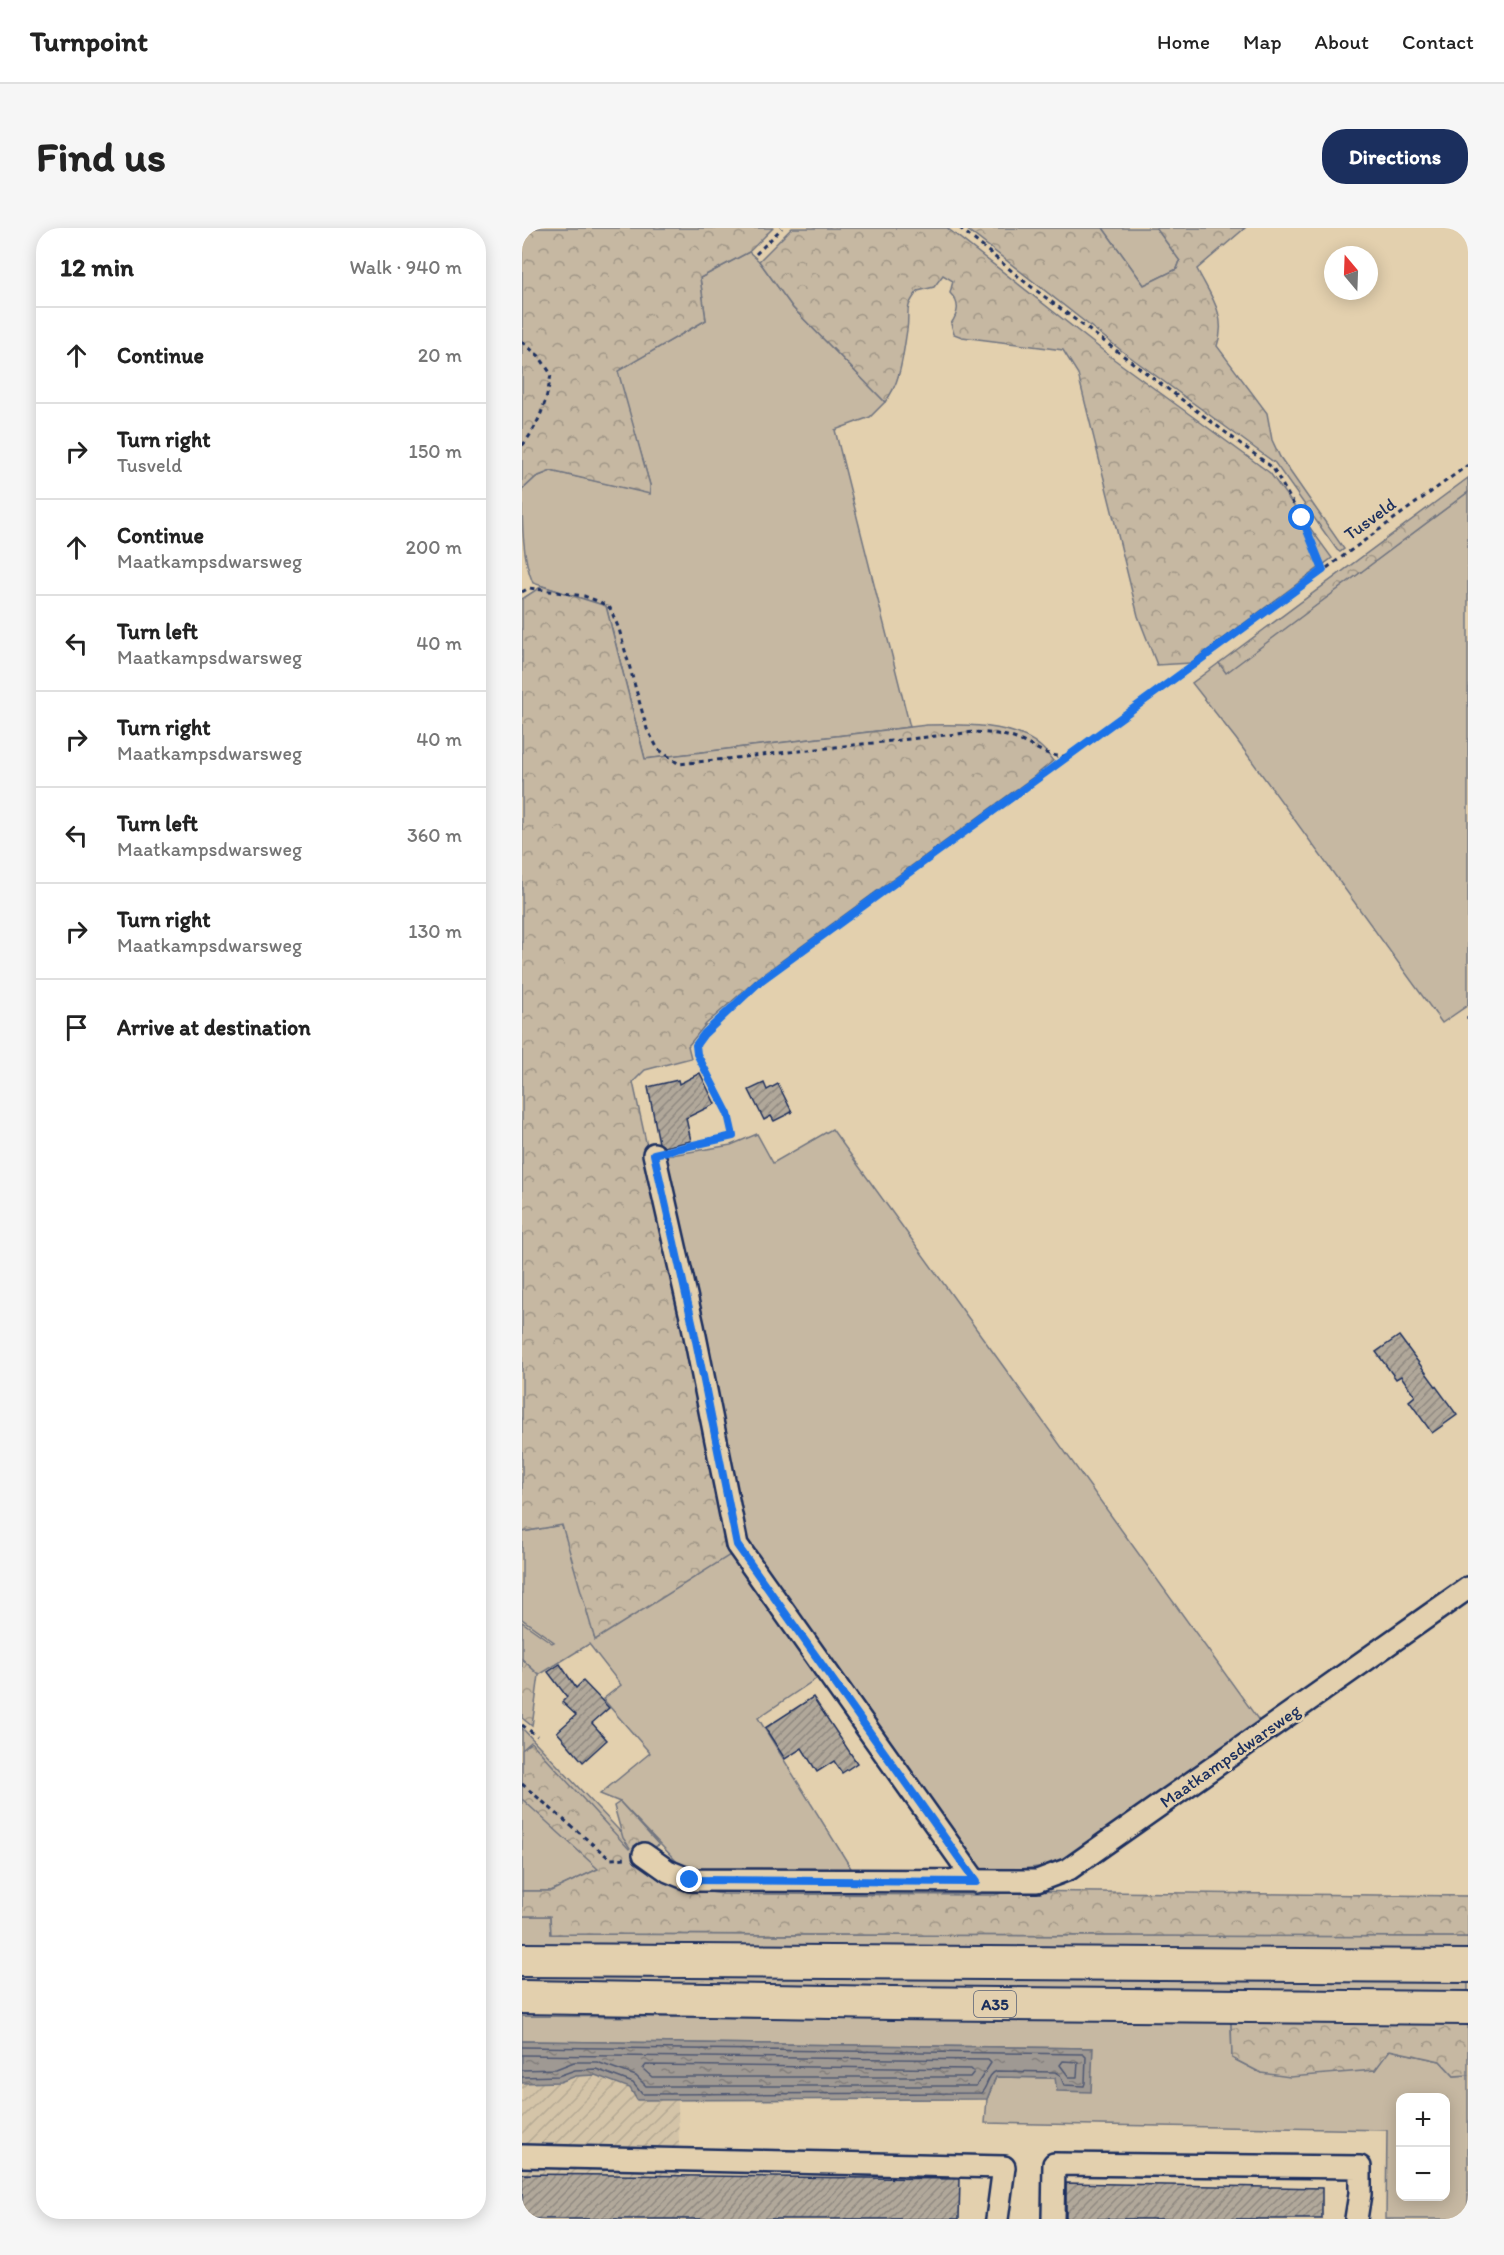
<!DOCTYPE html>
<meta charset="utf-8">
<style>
body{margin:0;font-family:Itim,sans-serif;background:#f6f6f6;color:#222}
.controls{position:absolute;right:18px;bottom:18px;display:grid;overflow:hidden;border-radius:12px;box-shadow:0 3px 15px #0003}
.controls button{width:54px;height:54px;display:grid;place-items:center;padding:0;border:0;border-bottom:2px solid #e0e0e0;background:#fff;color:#222;font:30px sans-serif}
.compass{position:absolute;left:802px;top:18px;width:54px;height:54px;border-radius:50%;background:#fff;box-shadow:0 3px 15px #0003;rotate:341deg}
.stop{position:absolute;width:18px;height:18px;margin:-14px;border:4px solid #1a73e8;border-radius:50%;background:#fff}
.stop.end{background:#1a73e8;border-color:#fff;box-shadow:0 2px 6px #0008}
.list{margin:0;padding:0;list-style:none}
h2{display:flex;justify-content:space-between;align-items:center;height:78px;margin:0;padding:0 24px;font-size:26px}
h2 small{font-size:20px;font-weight:400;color:#767676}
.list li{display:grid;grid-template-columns:39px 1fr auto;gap:18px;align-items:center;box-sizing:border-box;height:96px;padding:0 24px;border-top:2px solid #e0e0e0}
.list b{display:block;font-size:22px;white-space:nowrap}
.list p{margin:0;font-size:20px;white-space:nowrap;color:#767676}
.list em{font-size:20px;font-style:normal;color:#767676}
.icon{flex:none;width:33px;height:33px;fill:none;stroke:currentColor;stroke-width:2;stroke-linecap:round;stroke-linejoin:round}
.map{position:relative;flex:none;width:946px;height:1991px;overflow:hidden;border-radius:24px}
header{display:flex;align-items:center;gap:36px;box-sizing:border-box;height:84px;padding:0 30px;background:#fff;border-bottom:2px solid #e0e0e0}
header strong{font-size:28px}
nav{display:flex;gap:33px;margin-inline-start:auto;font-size:21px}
.intro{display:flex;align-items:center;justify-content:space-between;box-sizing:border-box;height:144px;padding:0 36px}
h1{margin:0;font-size:42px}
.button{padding:15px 27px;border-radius:24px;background:#1b2f5e;color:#fff;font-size:21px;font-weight:700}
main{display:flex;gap:36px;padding:0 36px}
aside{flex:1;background:#fff;border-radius:24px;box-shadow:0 3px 15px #0003}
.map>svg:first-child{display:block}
.industrial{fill:url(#industrial-furrows)}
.grass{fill:#c6b8a2;stroke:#707480;stroke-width:1.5;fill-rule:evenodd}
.forest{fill:url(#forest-crowns);stroke:#707480;stroke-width:1.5}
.water{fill:url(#water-ripples);stroke:#6a6f7e;stroke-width:1.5}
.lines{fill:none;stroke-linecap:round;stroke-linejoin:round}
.shore{stroke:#505973;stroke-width:1.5}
.building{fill:url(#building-hatch);stroke:#1b2f5e;stroke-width:1.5}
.minor-casing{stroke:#1b2f5e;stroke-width:26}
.highway-casing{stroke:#1b2f5e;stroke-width:36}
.path{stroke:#1b2f5e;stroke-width:3;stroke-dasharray:4.5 4.5;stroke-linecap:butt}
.minor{stroke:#e3d0ae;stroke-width:21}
.highway{stroke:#e3d0ae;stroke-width:32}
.route{stroke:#1a73e8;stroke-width:8}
.labels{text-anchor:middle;stroke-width:5;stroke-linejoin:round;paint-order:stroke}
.shield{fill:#e3d0ae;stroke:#575f76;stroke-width:1.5}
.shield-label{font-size:16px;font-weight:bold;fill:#1b2f5e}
.street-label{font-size:18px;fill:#1b2f5e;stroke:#e3d0ae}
</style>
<header>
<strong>Turnpoint</strong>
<nav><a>Home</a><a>Map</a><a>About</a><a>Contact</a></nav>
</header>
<div class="intro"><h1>Find us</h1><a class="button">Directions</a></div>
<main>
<aside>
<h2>12 min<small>Walk · 940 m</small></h2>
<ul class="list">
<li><svg class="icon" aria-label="ahead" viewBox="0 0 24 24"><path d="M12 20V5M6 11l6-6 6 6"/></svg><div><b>Continue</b></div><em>20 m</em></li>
<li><svg class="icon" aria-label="right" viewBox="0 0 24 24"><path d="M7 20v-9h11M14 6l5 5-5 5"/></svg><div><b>Turn right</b><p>Tusveld</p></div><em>150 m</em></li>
<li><svg class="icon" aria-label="ahead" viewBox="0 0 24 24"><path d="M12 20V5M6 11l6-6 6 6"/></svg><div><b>Continue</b><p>Maatkampsdwarsweg</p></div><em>200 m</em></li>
<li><svg class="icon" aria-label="left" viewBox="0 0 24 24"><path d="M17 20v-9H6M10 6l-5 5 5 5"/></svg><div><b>Turn left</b><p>Maatkampsdwarsweg</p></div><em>40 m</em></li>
<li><svg class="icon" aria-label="right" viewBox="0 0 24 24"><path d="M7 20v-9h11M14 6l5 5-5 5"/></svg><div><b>Turn right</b><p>Maatkampsdwarsweg</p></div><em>40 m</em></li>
<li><svg class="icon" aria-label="left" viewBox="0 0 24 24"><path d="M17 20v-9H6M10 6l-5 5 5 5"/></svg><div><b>Turn left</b><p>Maatkampsdwarsweg</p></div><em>360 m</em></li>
<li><svg class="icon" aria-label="right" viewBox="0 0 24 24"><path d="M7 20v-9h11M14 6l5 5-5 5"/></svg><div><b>Turn right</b><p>Maatkampsdwarsweg</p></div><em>130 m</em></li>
<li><svg class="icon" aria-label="arrive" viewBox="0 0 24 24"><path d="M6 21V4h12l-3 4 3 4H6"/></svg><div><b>Arrive at destination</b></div></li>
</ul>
</aside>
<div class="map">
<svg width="946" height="1991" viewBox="0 0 946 1991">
<defs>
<pattern id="industrial-furrows" width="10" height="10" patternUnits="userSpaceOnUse" patternTransform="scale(1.5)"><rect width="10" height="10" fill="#d4c4a8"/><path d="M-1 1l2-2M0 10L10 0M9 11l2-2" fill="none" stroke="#b5a993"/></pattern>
<pattern id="forest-crowns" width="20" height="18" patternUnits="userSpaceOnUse" patternTransform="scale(1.5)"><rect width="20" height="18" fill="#c6b8a2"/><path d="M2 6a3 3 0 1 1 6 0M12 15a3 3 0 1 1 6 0" fill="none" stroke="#a09687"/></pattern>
<pattern id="water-ripples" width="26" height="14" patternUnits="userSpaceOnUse" patternTransform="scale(1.5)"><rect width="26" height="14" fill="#9f9993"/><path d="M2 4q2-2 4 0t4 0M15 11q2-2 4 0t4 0" fill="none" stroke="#817d7b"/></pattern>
<pattern id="building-hatch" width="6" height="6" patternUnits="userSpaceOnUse" patternTransform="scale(1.5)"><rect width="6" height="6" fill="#b1a89a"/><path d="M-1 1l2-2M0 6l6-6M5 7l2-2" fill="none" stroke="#8f8981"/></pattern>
</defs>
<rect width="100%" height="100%" fill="#e3d0ae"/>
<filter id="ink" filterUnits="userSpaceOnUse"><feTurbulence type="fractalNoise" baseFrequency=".0167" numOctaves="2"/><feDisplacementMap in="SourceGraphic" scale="12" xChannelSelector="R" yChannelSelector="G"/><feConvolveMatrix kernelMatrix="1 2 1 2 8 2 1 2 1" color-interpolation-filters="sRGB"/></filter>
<g filter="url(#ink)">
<path class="industrial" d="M0,1805H154L159,1991H0Z"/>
<path class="grass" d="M581,0H634L658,33L655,41L622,57Z
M227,24L237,33L271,80L363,174L348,189L313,202L388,499L123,531L84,378L11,355C0,330 0,292 0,262L14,249L29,243L128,265V257L95,143L184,92L178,50Z
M946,264V777L920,795L714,511L670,455L697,435L704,444Z
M310,901L738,1494L534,1637L455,1646L221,1316L137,929L209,917L235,906L251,935Z
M39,1297L42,1302L213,1324L301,1446L236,1490L332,1645L179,1642L158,1637L98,1574L78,1566L128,1525L81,1471L99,1457L67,1416L17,1447L0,1431V1394L30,1415L32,1414L0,1391V1304Z
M0,1500L112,1618L76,1641L29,1663H0Z
M0,1688H28L29,1706C335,1705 640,1710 946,1709V1722L742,1723L0,1716Z
M0,1740L946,1747V1770L0,1763Z
M0,1788L709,1794L710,1830L739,1845L853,1842L867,1822L918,1833L932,1848L946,1847V1991H864L865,1902L463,1895L465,1871L474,1849L533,1850L570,1820L0,1813ZM878,1870H924V1968H878Z"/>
<path class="forest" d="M0,0H251L227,24L178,50L184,92L96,143L128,257V266L29,243L14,249L0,262Z
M270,0H425L593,132L748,245L810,330L669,435L635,437L616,388L556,146L541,122L440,109L432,106L429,96C436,85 439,76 428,65L431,53L421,47L412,59L396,63C381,82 388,82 385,102C381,126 379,155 363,174L271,80L237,33Z
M443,0H581L622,57L655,41L658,33L634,0H723L675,41C688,67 706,88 695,118L745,185L750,212L758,229L822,321L818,324L815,322L753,235L600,123Z
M946,250V264L704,445L697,435Z
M20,358L84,378L123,531L405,497C439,496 491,495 518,518C523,522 527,528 531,533L513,548L239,748L184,796L166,818L169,830L123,842L111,854L213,1324L73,1412L40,1297L0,1304V371Z
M0,1431L17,1447L10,1498L0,1490Z
M9,1514L107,1621L108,1620L101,1610L92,1578L98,1574L137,1617L128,1621L120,1614L112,1618L125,1633L168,1661L201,1666L473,1667L486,1663L946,1668V1709C640,1710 335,1705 29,1706L28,1688H0V1663H29L76,1641L0,1571V1522Z
M709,1794L946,1795V1847L932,1848L918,1833L868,1822L853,1842L768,1849L739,1845L710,1830Z"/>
<path class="water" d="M0,1813L571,1820L569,1864L535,1863L533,1850L474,1849L465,1871L115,1872L108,1860L73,1847L54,1848L38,1854L0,1855Z"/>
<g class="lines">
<path class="shore" d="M0,1819L561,1826L564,1829L563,1855L562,1858L542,1857L538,1847L533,1844L475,1843C465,1846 466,1859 459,1865L120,1866L111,1855L74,1841L53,1842L36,1848L0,1849
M0,1827L466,1832L469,1835L454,1858H124L114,1848L75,1834H52L34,1841L0,1842
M541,1833L556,1834L555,1849H547L538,1837Z
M124,1837L449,1841L452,1844L448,1849H130L121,1841Z"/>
</g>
<path class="building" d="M178,845L193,876L164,890L169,913L142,919L137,915L126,859L156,852L157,856Z
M242,855L245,862L256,856L270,884L252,893L249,888L242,892L227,862Z
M877,1108L935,1187L910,1205L887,1173L893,1168L879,1148L874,1151L854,1124Z
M38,1436L54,1460L61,1453L87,1480L70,1495L85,1512L61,1534L35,1504L54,1487L40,1474L45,1469L26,1444Z
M291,1469L335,1535L320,1545L312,1533L295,1544L280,1520L263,1531L243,1500Z
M0,1946L438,1951L437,1991H0Z
M544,1955L800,1960V1991H544Z"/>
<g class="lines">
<g class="minor-casing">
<path id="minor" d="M132,926L171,1098L215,1317L454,1654
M122,1626L146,1643L168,1652L515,1653L547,1641L946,1360
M0,1928L482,1939L475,1991
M531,1991L532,1936L838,1939V1966L834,1991"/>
</g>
<g class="highway-casing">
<path id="highway" d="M0,1732L946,1738
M0,1769L370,1775L946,1780"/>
</g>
<path class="path" d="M438,0L503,54L751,240L786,302L801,342
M234,26L260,0
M0,114L17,128L29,146C25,173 17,197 0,218
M0,364L7,360L62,368L78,374L88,380L97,401L125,501L136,521L157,536L452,504C468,505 484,506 499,513C513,519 527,530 544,528
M946,788V791
M149,922L211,907L206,886L175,826L174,817L182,806L237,754L946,237
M0,1497L15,1508
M0,1556L88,1631L105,1630"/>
<use href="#minor" class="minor"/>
<use href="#highway" class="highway"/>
</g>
</g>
<g class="lines" filter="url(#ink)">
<path class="route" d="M168,1652L454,1654L215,1317L171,1098L132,926L211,908L206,886L175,826L174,817L182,806L237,754L801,342L780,290"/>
</g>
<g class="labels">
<rect class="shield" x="452" y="1763" width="42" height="26" rx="4.5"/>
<g class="shield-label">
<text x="473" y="1782">A35</text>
</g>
<g class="street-label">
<text transform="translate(848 291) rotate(-36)" y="6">Tusveld</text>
<text transform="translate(708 1528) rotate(-35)" y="6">Maatkampsdwarsweg</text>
</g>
</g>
</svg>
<div class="controls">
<button>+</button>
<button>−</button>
</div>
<svg class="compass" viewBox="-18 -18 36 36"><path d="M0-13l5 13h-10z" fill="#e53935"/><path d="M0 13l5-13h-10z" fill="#767676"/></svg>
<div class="stop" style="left:780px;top:290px"></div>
<div class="stop end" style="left:168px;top:1652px"></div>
</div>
</main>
